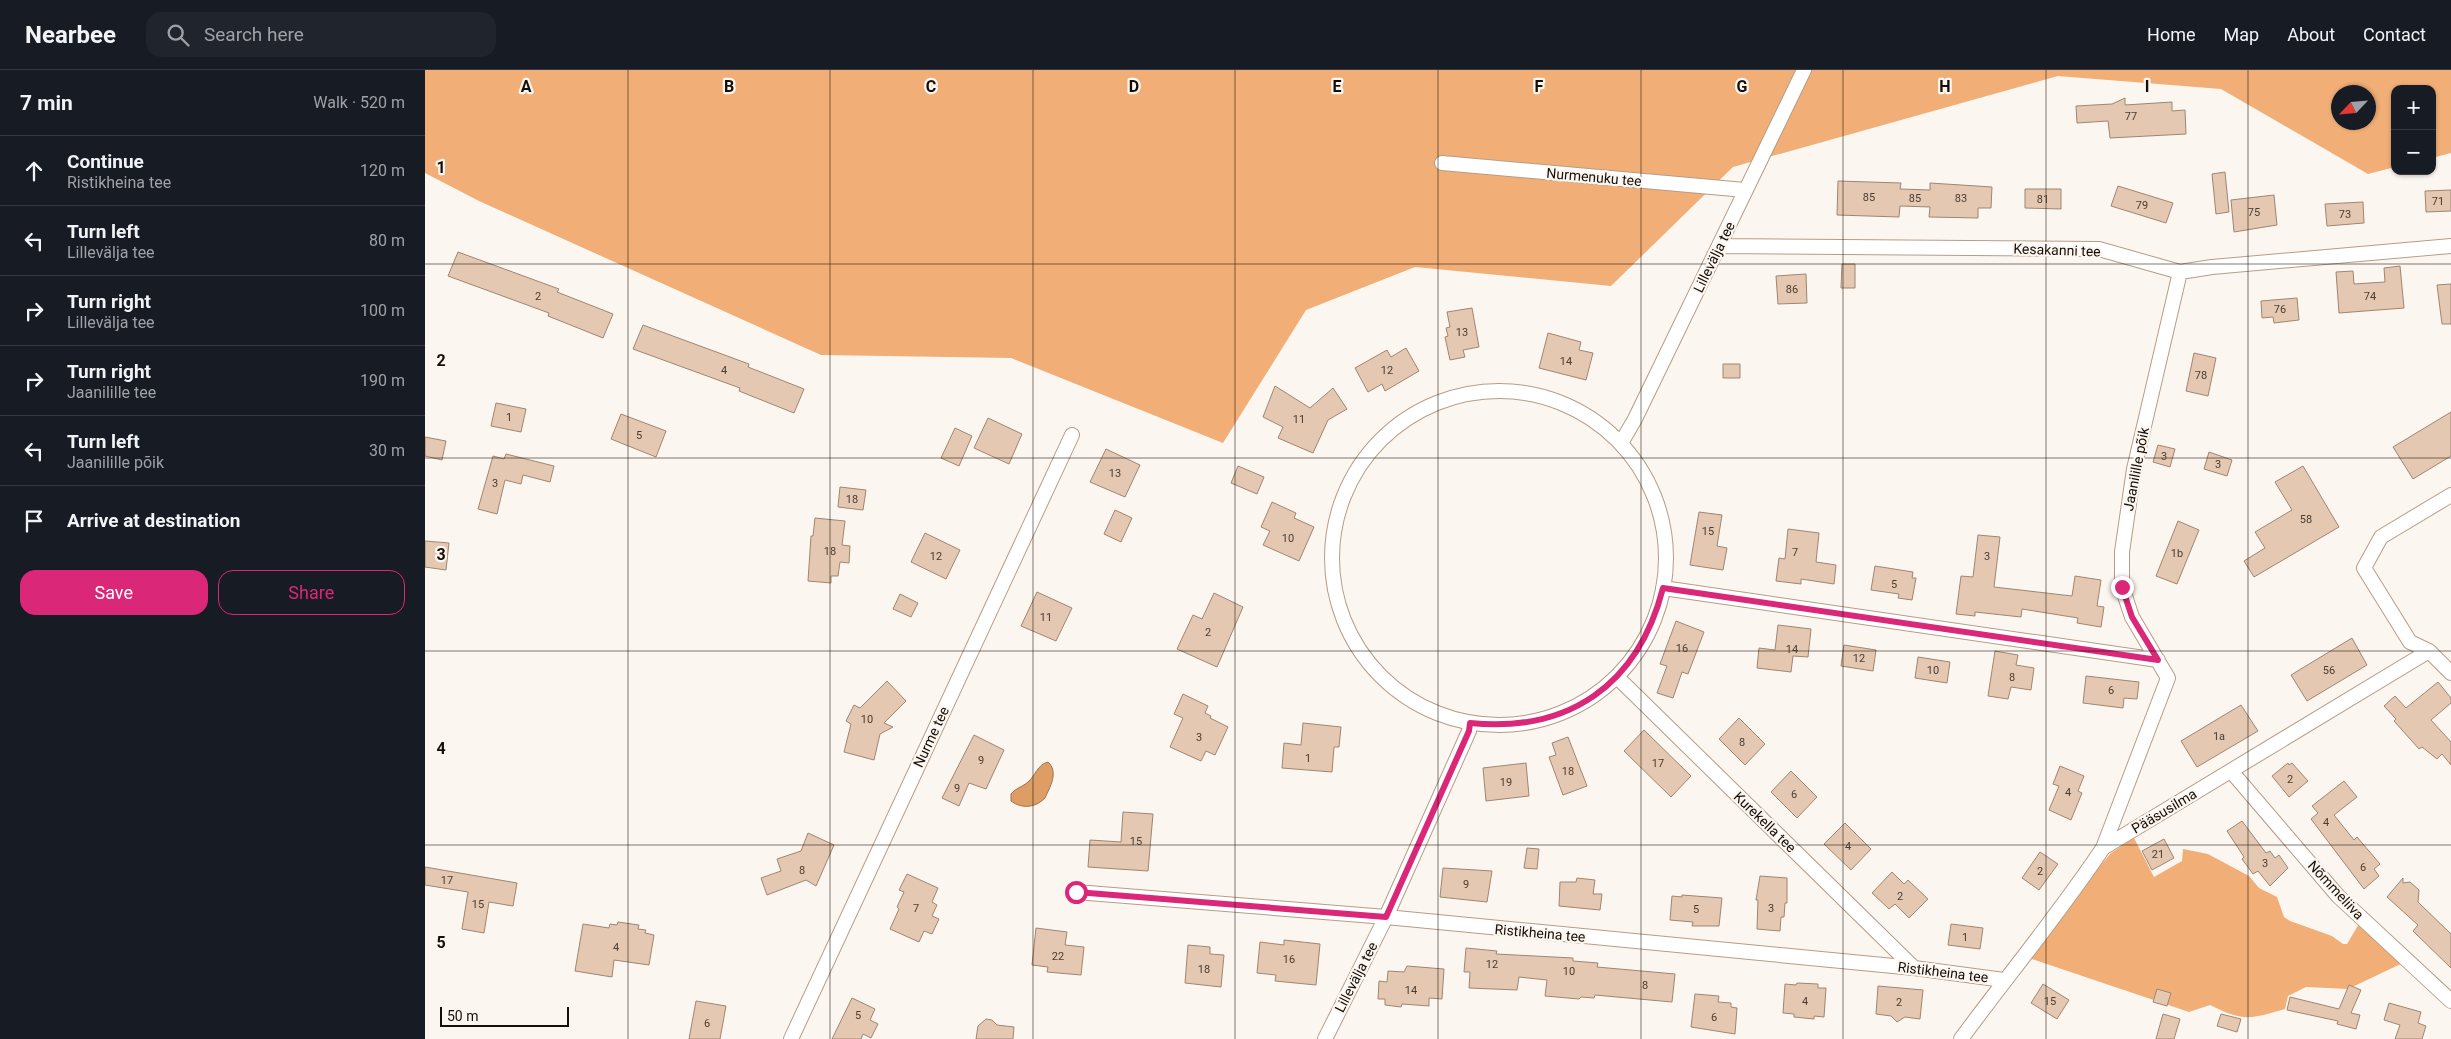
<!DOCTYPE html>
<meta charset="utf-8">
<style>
body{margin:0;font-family:Roboto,sans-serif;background:#20242c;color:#f1f3f6}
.controls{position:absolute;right:15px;top:15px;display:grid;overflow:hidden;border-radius:10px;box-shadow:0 1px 4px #0004}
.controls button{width:45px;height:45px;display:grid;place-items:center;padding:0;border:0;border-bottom:1px solid #363941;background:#171b24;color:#f1f3f6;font:25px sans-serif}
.compass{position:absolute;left:1906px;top:15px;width:45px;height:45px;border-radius:50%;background:#171b24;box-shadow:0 1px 4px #0004;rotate:244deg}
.scale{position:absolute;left:15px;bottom:12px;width:129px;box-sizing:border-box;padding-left:5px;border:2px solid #170e06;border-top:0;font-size:14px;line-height:18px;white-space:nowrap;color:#170e06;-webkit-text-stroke:4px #fcf6f1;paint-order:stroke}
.stop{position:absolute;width:15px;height:15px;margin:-11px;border:4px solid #db2777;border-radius:50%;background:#fff}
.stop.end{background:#db2777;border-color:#fff;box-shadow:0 1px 5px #0008}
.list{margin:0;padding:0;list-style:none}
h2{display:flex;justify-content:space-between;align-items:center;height:65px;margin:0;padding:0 20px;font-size:21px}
h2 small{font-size:16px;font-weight:400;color:#9ea1a6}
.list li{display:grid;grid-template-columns:32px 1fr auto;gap:15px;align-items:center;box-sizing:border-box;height:70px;padding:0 20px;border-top:1px solid #363941}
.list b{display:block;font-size:19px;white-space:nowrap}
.list p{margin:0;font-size:16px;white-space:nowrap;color:#9ea1a6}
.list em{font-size:16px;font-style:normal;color:#9ea1a6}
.actions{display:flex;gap:10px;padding:15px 20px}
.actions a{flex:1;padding:11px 0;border:1px solid #db2777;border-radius:15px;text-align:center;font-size:18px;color:#db2777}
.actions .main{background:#db2777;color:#fff}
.icon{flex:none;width:28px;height:28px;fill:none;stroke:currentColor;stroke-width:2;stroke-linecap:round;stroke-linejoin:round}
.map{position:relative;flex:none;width:2026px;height:969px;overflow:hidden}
header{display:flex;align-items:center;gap:30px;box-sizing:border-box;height:70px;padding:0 25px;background:#171b24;border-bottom:1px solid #363941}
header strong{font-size:24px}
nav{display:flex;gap:28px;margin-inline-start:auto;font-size:18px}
.search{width:350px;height:45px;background:#20242c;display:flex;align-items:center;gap:12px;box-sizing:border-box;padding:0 18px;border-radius:15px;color:#9ea1a6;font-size:19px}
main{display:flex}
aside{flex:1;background:#171b24}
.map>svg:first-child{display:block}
.forest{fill:#f1af77;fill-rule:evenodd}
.water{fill:#de9d65;stroke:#a27248}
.building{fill:#e5c8b1;stroke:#a08570}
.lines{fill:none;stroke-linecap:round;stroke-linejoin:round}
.street-casing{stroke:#b79c85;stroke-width:16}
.street{stroke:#fff;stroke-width:14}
.route{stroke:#db2777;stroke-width:6}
.grid{fill:none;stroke:#170e06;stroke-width:1;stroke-opacity:0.55}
.labels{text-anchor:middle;stroke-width:4.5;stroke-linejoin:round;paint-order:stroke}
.number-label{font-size:11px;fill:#4a3c31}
.street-label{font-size:14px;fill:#170e06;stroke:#fcf6f1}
.grid-label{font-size:16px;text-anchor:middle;font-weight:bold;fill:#170e06;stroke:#fcf6f1;stroke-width:4.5;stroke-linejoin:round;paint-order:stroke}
</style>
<header>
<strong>Nearbee</strong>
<div class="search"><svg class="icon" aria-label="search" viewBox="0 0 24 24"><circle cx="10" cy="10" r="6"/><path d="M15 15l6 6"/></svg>Search here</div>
<nav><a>Home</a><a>Map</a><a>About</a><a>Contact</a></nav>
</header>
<main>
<aside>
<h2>7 min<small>Walk · 520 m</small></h2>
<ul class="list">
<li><svg class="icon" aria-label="ahead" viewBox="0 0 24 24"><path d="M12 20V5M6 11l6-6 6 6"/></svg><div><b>Continue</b><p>Ristikheina tee</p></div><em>120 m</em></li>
<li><svg class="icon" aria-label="left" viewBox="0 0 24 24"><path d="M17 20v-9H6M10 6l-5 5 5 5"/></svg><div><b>Turn left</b><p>Lillevälja tee</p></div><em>80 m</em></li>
<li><svg class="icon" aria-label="right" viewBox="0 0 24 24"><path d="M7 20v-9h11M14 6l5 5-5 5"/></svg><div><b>Turn right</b><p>Lillevälja tee</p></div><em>100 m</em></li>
<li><svg class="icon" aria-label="right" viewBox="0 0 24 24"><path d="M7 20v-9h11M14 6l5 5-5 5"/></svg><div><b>Turn right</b><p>Jaanilille tee</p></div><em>190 m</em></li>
<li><svg class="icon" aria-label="left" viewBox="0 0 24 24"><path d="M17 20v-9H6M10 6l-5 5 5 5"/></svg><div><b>Turn left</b><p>Jaanilille põik</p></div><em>30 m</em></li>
<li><svg class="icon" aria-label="arrive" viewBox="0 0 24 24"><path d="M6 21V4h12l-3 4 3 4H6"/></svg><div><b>Arrive at destination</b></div></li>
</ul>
<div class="actions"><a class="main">Save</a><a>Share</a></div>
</aside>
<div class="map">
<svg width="2026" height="969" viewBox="0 0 2026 969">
<rect width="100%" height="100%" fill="#fcf6f1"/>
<path class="forest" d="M0,0H2026V83L2007,88V19H1970V97L1943,104L1796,19L1633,6L1308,97L1186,216L990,197L881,240L798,373L586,288L396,285L54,131L0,103ZM1914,22H1944V52H1914Z
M1709,768L1729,807L1757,791L1758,779L1783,784L1824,806L1834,818L1852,827L1859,847L1865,851L1907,866L1918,874H1922L1938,847L1982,891L1923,919L1881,917L1863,926L1860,939C1825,949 1819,952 1785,935L1764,942L1604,888L1649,827L1686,783Z"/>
<path class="water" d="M623,692C634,702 625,717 620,728C610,738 597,739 586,731V724C591,718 597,717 603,712C611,705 612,695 623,692Z"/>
<path class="building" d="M1700,28V35L1747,32V41L1760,40L1761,64L1685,68L1683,51L1652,53L1651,36L1687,34Z
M1800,102L1804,142L1791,144L1787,104Z
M1413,111L1476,113L1475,119L1505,120V113L1567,117L1566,138H1553V148L1504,147L1505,137L1475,136L1474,147L1412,145Z
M1693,116L1748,133L1741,153L1686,136Z
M1600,119H1636V139L1600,138Z
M2026,120V141L2001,142L2000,121Z
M1849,125L1852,155L1809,162L1806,130Z
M1938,132L1939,153L1902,156L1900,134Z
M33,182L134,219L132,222L188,244L178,268L123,246L124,243L23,206Z
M1417,194H1430V218H1416Z
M1975,196L1979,238L1914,243L1911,202L1928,201L1929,214L1960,212L1959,198Z
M1381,204L1382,233L1353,234L1351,206Z
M2026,214V254H2017L2012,215Z
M1872,228L1874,250L1849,253L1848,247L1837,248L1836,231Z
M1047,238L1054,277L1038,280L1040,287L1025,290L1020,267L1023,266L1021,258L1025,257L1022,242Z
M218,255L324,294L323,297L379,319L369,343L314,321L315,318L208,279Z
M1123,263L1156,272L1154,280L1168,283L1161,310L1114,298Z
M981,278L994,301L960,321L957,314L943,322L930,298L962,280L966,287Z
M1769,283L1791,288L1783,326L1761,321Z
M1298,294H1315V308H1298Z
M850,316L885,338L908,318L922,339L903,350L888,383L853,368L858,357L838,347Z
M71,333L101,339L96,362L66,356Z
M2026,342V386L1988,409L1968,377Z
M196,344L241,361L231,387L186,369Z
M563,348L597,364L584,394L549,378Z
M530,358L547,366L534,396L516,388Z
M0,367L21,371L17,390L0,386Z
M1733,375L1750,379L1745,397L1728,392Z
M681,379L715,395L700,427L665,412Z
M1784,382L1807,390L1802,406L1779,399Z
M81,384L129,396L125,412L98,405L96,414L80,410L72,444L53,439L68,386L79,389Z
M813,396L839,407L832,424L806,413Z
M1878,396L1914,457L1829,507L1819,491L1840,478L1830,462L1867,440L1850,412Z
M415,417L441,420L438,440L413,437Z
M847,432L871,443L869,448L889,457L874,491L838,475L845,461L836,457Z
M690,440L707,448L696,472L679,464Z
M1274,442L1297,445L1292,476L1302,478L1298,500L1265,495Z
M390,448L420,451L417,475L425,476L424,493L415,492L413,506H406V513L383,511L386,466H388Z
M1753,451L1774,460L1752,514L1731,506Z
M1363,459L1394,463L1391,492L1411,495L1409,514L1376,509V514L1351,511L1354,488L1360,489Z
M500,463L535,480L521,509L486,492Z
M1553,465L1575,467L1569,517L1647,526L1650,506L1676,510L1672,536L1679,537L1676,557L1652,553L1653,548L1597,539L1596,547L1550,542V546L1531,544L1536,506L1548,507Z
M0,471L24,473L21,500L0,497Z
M1450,496L1488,502L1487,508H1491L1487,530L1473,528L1474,524L1446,520Z
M612,522L647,538L631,571L596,556Z
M789,523L818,537L792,597L752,579L768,545L777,549Z
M475,524L493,533L486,547L468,539Z
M1251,551L1279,562L1263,604L1257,602L1248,628L1232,623L1242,596L1235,594Z
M1353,555L1386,559L1383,587L1368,586L1366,602L1332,598L1334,578L1350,580Z
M1927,568L1942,595L1882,631L1866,605Z
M1419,575L1451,580L1448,601L1416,596Z
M1570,581L1593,585L1591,595L1609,598L1606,620L1586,617L1583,629L1563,626Z
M1493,587L1525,592L1522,613L1490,608Z
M1661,606L1714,612L1712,629L1699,628L1698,638L1658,633Z
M462,611L481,631L459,653L468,657L455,664L449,690L419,682L426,654L421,651L429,635L435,638Z
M2013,612L2026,628V633L2006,650L2026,672V695L2017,684L2012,689L1997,677L1994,679L1969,651L1971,649L1959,636L1970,626L1981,638Z
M758,624L783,636L780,643L786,646L785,648L803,657L790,685L781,681L776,691L745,677L758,648L749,644Z
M1816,635L1833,661L1772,697L1756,671Z
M1314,648L1340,674L1320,695L1294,669Z
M878,653L916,657L914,677H909L907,702L857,698L859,673L876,675Z
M1219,660L1266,706L1246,727L1199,681Z
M549,665L579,680L561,719L544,713L534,736L517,728Z
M1143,667L1162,716L1138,725L1124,687L1131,685L1127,673Z
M1101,693L1104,726L1061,731L1058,698Z
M1863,693L1864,695L1867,693L1883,711L1864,727L1847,706Z
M1635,696L1659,706L1653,721L1657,723L1646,750L1624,740L1634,716L1628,714Z
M1366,701L1392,727L1372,748L1346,722Z
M1919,711L1932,727L1909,745L1929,770L1932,767L1955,794L1949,799L1954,806L1939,819L1886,749L1893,743L1887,736Z
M698,742L728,744L723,801L663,797L665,770L696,772Z
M1817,751L1841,783L1845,781L1850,788L1854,785L1863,798L1845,816L1833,801L1828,804L1817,789L1819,787L1802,761Z
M1420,753L1446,779L1426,800L1399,774Z
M383,763L409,775L391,816L381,810L342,825L336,808L356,801L352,789L376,781Z
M1739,769L1749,788L1727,800L1717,781Z
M1102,778L1114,779L1112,799L1099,798Z
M1615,782L1633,794L1614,820L1597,808Z
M0,797L92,813L88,836L64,832L59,863L37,859L43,822L0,815Z
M1018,798L1067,801L1062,832L1015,827Z
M1467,802L1479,814L1483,810L1503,829L1484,848L1470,834L1464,839L1447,823Z
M482,804L513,818L507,832L512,835L507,846L514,849L507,864L499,861L494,872L465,859L474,839L472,837L479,822L474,820Z
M1335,806L1362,808V833H1360L1359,847H1356L1355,861L1332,859L1333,830H1331Z
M1152,808L1170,810L1168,824H1177L1175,840L1134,836L1135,812H1151Z
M1978,808V813L1985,812L1994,820L1993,832L2026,864V898L1988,861L1993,855L1962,827Z
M1257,825L1297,828L1294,856H1267L1268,852L1245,850L1247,826L1257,827Z
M193,852L214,855L213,859L221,860L220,863L229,865L224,895L189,890L187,907L150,901L158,854L184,858L185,854L192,855Z
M1526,854L1558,858L1555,879L1523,875Z
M611,858L642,862L640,875L659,877L656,905L622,902L623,897L607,895Z
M859,870L895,874L891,915L850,911L851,905L832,903L835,872L859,875Z
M763,875L785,877V884L799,885L796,917L760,913Z
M1041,878L1072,881L1071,884L1148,888V891L1173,893L1172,897L1250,904L1247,932L1170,925L1169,928L1156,927L1154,929L1120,926L1122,910L1094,907L1092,920L1044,918L1045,902H1039Z
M982,896L1019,899L1017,929L1004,928V936L977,934L976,937L960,935V929H953L954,911L962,912L963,901L979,902Z
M1372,913L1393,914V918H1401L1399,947L1389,946V949L1369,947V944L1358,943L1360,914L1371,915Z
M1618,914L1644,930L1632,949L1606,933Z
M1924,915L1936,920L1926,943L1935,945L1931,959L1912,954L1913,951L1862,940L1865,927L1914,939Z
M1453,916L1498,920L1495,949L1480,947L1472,952L1466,946L1451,944Z
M1732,919L1746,923L1742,936L1728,932Z
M1270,924L1294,926L1293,932L1306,933V937L1312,938L1310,964L1266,957Z
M427,928L450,939L445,950L453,954L446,968L438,964L436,969H407Z
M271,931L301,936L295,969H264Z
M1964,933L1996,942L1993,953L2001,956L1997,969H1970L1975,955L1959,950Z
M1738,944L1755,949L1749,969H1731Z
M1796,944L1816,949L1812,962L1792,956Z
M561,949L567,950L572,955L589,957L588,969H551L553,956Z"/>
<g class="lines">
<g class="street-casing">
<path id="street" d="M1017,93L1320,120
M1295,176L1674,179L1755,202L1787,197L2026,176
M907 488a167 167 0 1 1 334 0a167 167 0 1 1-334 0Z
M1196,373L1210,349L1379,0
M2026,425L1956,467L1939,498L1985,572L2004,581L2026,603
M1238,518L1733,590
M1192,607L1489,898
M1806,701L1913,826L2026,931
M1678,778L1743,608L1707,547L1697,517V482L1709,399L1755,202
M651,822L961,847L1489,898L1579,910
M366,969L647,365
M900,969L961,847L1044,661L1045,653
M1536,969C1583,905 1634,844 1678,778L2004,581"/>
</g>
<use href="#street" class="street"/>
</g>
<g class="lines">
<path class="route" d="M651,822L961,847L1044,661L1045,653C1144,663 1213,615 1238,518L1733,590L1707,547L1697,517"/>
</g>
<path class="grid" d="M203,0V969M405,0V969M608,0V969M810,0V969M1013,0V969M1216,0V969M1418,0V969M1621,0V969M1823,0V969M0,194H2026M0,388H2026M0,581H2026M0,775H2026"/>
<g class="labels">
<g class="number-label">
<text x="1706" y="50">77</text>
<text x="1444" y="131">85</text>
<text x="1490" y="132">85</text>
<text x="1536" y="132">83</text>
<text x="1618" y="133">81</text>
<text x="2013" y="135">71</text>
<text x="1717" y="139">79</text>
<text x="1829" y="146">75</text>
<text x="1920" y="148">73</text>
<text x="1367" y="223">86</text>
<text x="113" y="230">2</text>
<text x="1945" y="230">74</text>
<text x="1855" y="243">76</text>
<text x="1037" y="266">13</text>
<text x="1141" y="295">14</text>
<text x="299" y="304">4</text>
<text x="962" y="304">12</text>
<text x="1776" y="309">78</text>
<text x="84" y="351">1</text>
<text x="874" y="353">11</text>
<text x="214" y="369">5</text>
<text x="1739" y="390">3</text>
<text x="1793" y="398">3</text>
<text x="690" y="407">13</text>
<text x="70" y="417">3</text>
<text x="427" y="433">18</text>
<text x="1881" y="453">58</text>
<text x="1283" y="465">15</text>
<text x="863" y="472">10</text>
<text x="405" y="485">18</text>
<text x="1370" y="486">7</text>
<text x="1752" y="487">1b</text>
<text x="511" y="490">12</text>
<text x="1562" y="490">3</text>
<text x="1469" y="518">5</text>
<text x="621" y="551">11</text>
<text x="783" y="566">2</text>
<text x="1257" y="582">16</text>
<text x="1367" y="583">14</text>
<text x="1434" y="592">12</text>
<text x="1508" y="604">10</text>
<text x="1904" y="604">56</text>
<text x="1587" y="611">8</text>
<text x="1686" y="624">6</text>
<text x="442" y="653">10</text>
<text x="1794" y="670">1a</text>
<text x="774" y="671">3</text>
<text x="1317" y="676">8</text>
<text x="883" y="692">1</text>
<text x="556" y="694">9</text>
<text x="1233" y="697">17</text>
<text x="1143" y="705">18</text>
<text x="1865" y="713">2</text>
<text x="1081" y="716">19</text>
<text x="532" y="722">9</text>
<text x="1643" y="726">4</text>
<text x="1369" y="728">6</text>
<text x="1901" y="756">4</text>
<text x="711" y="775">15</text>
<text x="1423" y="780">4</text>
<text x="1733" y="788">21</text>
<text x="1840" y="797">3</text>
<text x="1938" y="801">6</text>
<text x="377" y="804">8</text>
<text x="1615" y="805">2</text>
<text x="22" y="814">17</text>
<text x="1041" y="818">9</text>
<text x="1475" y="830">2</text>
<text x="53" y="838">15</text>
<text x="491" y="842">7</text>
<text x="1346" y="842">3</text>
<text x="1271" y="843">5</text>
<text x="1540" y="871">1</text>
<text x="191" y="881">4</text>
<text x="633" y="890">22</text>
<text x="864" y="893">16</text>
<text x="1067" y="898">12</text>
<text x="779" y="903">18</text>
<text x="1144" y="905">10</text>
<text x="1220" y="919">8</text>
<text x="986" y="924">14</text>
<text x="1380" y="935">4</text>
<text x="1625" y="935">15</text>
<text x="1474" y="936">2</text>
<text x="433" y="949">5</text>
<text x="1289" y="951">6</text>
<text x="282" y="957">6</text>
</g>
<g class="street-label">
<text transform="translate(1169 107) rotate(5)" y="5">Nurmenuku tee</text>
<text transform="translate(1632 180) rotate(2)" y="5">Kesakanni tee</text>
<text transform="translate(1289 187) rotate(-64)" y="5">Lillevälja tee</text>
<text transform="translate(1711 399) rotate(-79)" y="5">Jaanilille põik</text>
<text transform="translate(506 667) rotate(-65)" y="5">Nurme tee</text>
<text transform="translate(1739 741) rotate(-31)" y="5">Pääsusilma</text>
<text transform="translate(1340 752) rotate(44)" y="5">Kurekella tee</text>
<text transform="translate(1911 820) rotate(47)" y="5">Nõmmeliiva</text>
<text transform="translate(1115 863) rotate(5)" y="5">Ristikheina tee</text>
<text transform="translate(1518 902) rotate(7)" y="5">Ristikheina tee</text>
<text transform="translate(931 907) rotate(-63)" y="5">Lillevälja tee</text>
</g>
</g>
<g class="grid-label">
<text x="101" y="22">A</text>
<text x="304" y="22">B</text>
<text x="506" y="22">C</text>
<text x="709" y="22">D</text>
<text x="912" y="22">E</text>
<text x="1114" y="22">F</text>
<text x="1317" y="22">G</text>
<text x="1520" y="22">H</text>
<text x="1722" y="22">I</text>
<text x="16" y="103">1</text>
<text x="16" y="296">2</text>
<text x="16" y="490">3</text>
<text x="16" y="684">4</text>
<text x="16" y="878">5</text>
</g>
</svg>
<div class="controls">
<button>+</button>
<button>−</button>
</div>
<svg class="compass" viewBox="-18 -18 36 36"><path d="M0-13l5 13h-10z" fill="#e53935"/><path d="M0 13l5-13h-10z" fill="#9ea1a6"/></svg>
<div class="scale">50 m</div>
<div class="stop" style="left:651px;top:822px"></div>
<div class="stop end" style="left:1697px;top:517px"></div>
</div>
</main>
